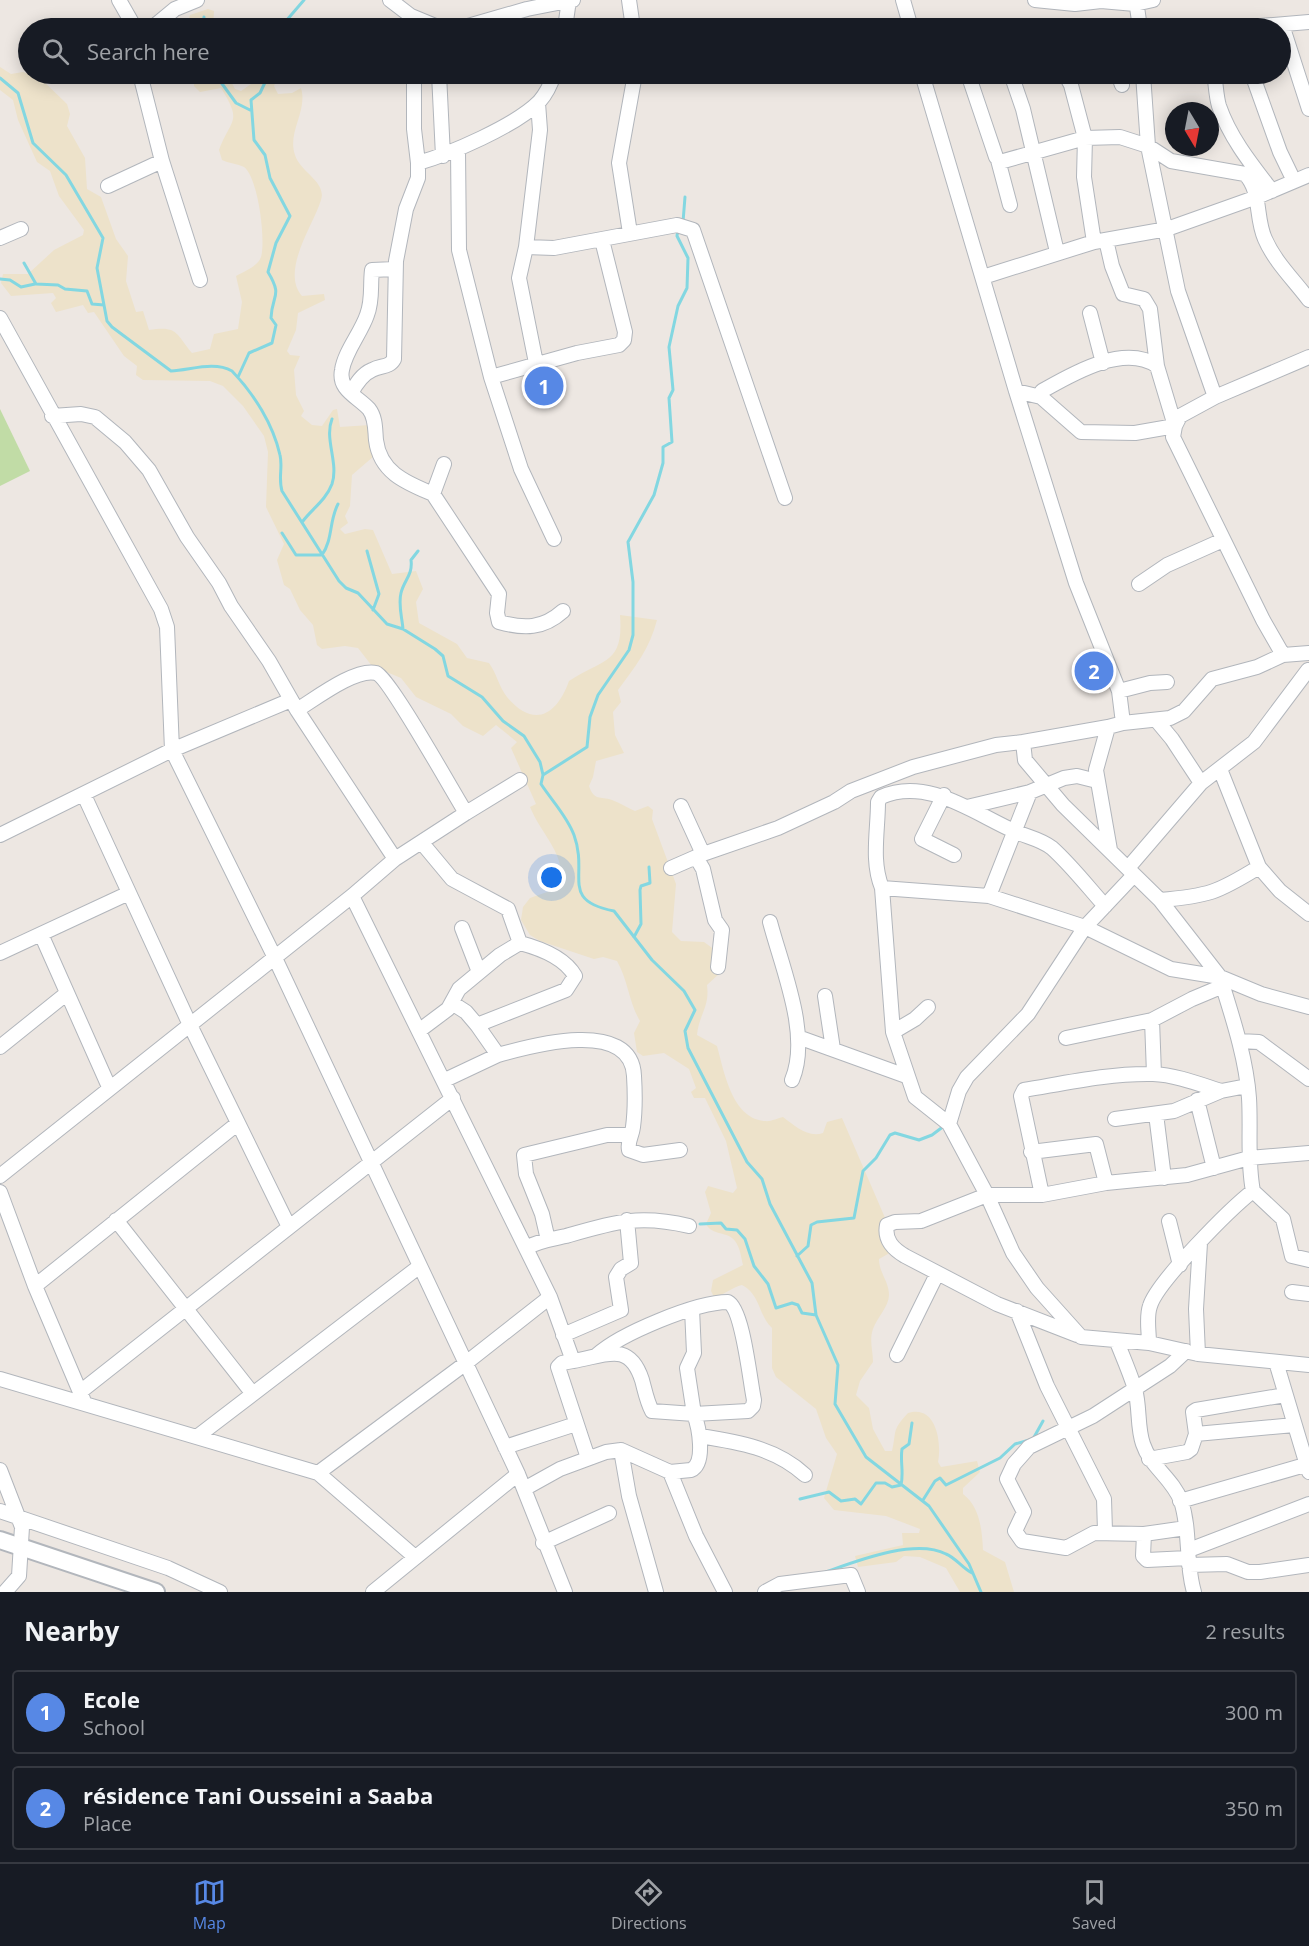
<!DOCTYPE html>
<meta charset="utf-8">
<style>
body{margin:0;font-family:"Open Sans",sans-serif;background:#242831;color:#f1f3f6}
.compass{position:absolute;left:1165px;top:102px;width:54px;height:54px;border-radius:50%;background:#171b24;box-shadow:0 3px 15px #0003;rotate:170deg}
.you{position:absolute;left:552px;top:878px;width:21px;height:21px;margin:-15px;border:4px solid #fff;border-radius:50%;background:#1a73e8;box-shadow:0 0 0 9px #1a73e833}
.badge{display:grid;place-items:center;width:39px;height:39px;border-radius:50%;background:#5788e5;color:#fff;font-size:20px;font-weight:700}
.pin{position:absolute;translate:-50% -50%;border:3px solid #fff;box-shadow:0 2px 6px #0006}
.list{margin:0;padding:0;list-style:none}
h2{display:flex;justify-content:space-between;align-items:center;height:78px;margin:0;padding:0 24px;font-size:26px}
h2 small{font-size:20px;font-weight:400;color:#9ea1a6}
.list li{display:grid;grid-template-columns:39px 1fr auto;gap:18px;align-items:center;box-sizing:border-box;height:84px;margin:0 12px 12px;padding:0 12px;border:2px solid #363941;border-radius:6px}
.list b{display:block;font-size:22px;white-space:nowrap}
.list p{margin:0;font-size:20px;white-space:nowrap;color:#9ea1a6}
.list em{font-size:20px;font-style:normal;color:#9ea1a6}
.icon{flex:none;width:33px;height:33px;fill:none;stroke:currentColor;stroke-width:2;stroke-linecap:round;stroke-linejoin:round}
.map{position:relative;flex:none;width:1309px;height:1592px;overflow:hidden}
.search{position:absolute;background:#171b24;box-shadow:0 3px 15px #0003;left:18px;right:18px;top:18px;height:66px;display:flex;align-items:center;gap:15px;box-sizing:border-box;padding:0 21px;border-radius:33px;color:#9ea1a6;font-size:22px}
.sheet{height:270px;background:#171b24}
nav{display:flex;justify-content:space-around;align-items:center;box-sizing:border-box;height:84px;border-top:2px solid #363941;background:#171b24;font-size:16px;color:#9ea1a6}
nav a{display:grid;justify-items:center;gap:3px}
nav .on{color:#5788e5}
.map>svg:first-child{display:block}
.green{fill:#c1dca6}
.sand{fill:#ede2ca}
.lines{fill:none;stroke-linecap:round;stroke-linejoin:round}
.stream{stroke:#83d7e1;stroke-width:3}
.minor-casing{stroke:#b2b6bc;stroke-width:16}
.tertiary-casing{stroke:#b2b6bc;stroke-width:20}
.minor{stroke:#fff;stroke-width:14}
.tertiary{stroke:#fff;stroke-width:16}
</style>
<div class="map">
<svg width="1309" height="1592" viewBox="0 0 1309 1592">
<rect width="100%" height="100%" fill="#ede7e2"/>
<path class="green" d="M0,409L30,471L0,486Z"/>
<path class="sand" d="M208,9L214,11L213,28H192L188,22L190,15Z
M0,67L11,74L23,72L39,77L67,104L70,114L67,126L85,158L87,189L101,197L116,239L128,256L126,281L136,312L143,311L149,330C178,325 176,334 192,353L210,349L214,334L238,329L242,302L236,276C244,272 258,266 261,257C266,240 258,177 244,167C238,164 228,163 222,160L219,150C231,118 243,123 221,88L200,92L194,86V74H227L235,89L241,91L265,74H279L274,86L278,94L292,93L301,88C308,111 287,132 295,155C300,172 327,182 321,200C314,224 280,271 302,296L324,294L325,300L298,313L296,330L287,351L290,355L300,356L294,370L296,395L304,411L301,416L312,425L322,426L333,410L337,409L340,427L370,425L374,456L352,475L350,506L345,516L348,523L340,529L345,534L365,529L373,530L392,574L416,571L423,589L416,602L419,623L457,644L467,658L489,663C497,674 499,687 507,697C534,729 557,715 569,681C603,658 624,665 620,615L657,620C650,648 635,667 618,690L621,702L613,712L615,735L624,753L596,761L593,777L589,786C594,801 600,796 612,800C620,803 628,808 635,811L648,806L653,810L652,819L676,884L672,932L681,941L704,942L719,953L720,973L707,985C710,1007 699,1014 697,1035L717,1046C724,1071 732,1119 765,1121C770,1122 778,1118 783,1117C795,1126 808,1138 823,1133L827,1122L842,1118L895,1241V1250L879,1259C879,1273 889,1281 889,1295C889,1306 877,1318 873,1329C869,1340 873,1351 873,1362L860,1381L856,1395L869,1408L873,1429L885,1451H892C897,1431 891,1431 908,1413C936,1404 942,1442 938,1462L941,1467L977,1461L980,1472L963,1488V1494C980,1507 982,1530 983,1550L1005,1562L1014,1592H960L946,1568L920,1557L904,1556L896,1562L858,1567L855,1556L903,1545L902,1533H919L920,1529L886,1516L834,1510L824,1498L837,1454L826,1438L816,1409L776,1377L772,1368V1328C758,1315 761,1295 742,1285C732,1287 725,1295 714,1297L711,1291L713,1280L743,1265C741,1257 740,1247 735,1241C728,1231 712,1236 706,1224L711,1213L705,1192L708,1186L733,1193L737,1188L726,1141L705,1098H694L691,1092L696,1088L689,1069L664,1053L643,1056L637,1052L634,1033L640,1021C629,1003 628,980 617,961L603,957L594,959L540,941L530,935L521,920L523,907L530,898L561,887C566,853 542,836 530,807L536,804L511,748L517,742L496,725L483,736L463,726L451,714L416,697L401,678L372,666L358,648L345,646L322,649L317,645L313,625L300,610L290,589L284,585L277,560L284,544L266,507L268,452L264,436L243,406L223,386L210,381L143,380L136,375L137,366L124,356L94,312L88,313L83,305L56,312L51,303L56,298L53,293L11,296L1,283L3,274H28L54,250L83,235L84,230L59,196L50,171L37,162L18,120L13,100L0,90Z"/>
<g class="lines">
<path class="stream" d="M203,28L204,17
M280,28L304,0
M215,74L236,103L250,110
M0,78L18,93L33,143L66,175L103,238L97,268L107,321L112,327L171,371C191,370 214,361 232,371C254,394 273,424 280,455C283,467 278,478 282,491L339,581L346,588L358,593L387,624L403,629L435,649L443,656L448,676L482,697L503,721L524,736L540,762L543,775L541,784C552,801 567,816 574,835C589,876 559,900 614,911L652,960L684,991L695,1010L685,1031L688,1048L747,1162L762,1179L770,1204L812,1283L816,1315L838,1365L835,1404L866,1457L929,1506L969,1564L981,1592
M683,222L685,197
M24,263L36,284L58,285L65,289L87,291L92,304L104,305
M0,279L10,280L21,287L35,284
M238,377L249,353L272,343L276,325L271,318C272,294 283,297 268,272L276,243L290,216L270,178L265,155L254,140L251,100L260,93L269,74
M303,521C312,509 326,500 332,484C339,463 324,439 332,419
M282,533L296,555H322C333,539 329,521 338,504
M367,551L379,594L373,610
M403,629C402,617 398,605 401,593C404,580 413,575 411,560L418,551
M543,775L587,747L590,717L598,695L629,650L633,635V582L628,542L654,495L663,463V447L672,442L669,398L673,390L669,347L678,306L687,288L688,258L677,236L678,229
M634,937L641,924L640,890L641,886L650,883L649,867
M700,1224L721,1223L726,1229L737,1230L745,1239L754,1266L768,1284L776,1308L792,1303L798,1305L802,1313L816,1315
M797,1256L808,1246L811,1225L817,1222L854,1218L863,1171L876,1158L890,1135L895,1133L919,1140L932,1135L944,1126
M800,1499L829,1492L841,1501L855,1499L861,1504L876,1483H885L892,1487L901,1485C904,1472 900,1462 902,1449L909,1444L912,1423
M923,1500L935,1481L940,1478L946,1485L1000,1458L1015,1444L1033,1439L1043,1421
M826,1572C857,1561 915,1538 946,1554C956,1558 962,1568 972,1573"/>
<g class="minor-casing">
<path id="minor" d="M119,0L135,28
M390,0L411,16L440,28
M629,0L633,28
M903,0L911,28
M1035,0L1075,4L1101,1L1135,4L1153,0
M1136,0L1140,28
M1282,25L1309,109
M152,28L175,9L197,0
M461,28L527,9L573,0
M565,28L569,0
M1161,28L1176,26L1235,28L1309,22
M140,74L162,161
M414,74V129L418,163
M439,74L443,156
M922,74L1016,391L1041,397L1081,432L1135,433L1175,426
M968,74L996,157L1000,162L1085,138L1084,177L1094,242
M1011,74L1023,109L1057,252
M1065,74L1071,85L1085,138L1120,137L1148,146L1171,161L1245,174C1262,192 1255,217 1265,239C1275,262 1294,280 1309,300
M1118,74L1122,85
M1143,74L1148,146L1178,291L1215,397L1309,357
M1214,74C1216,84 1216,96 1219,106C1230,138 1252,165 1272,191
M1252,74L1280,152L1294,181
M458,150L459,250L491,377L521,469L554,539
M998,160L1010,205
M108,186L162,161L200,280
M630,233L619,163L635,74
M0,238L21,229
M1106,240L1112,266L1123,294L1144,299L1150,309L1157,366
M526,247L554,248L677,225L693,230L785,498
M395,269L372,270C370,286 373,300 367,315C361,333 345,351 342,370C338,390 357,396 369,409C376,418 375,430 376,440C380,473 407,483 433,494
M983,277L1094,242L1167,229L1257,197L1309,175
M1090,313L1103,363
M0,318L161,609L167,627L172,750L275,958L518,1474L565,1592
M536,363L519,278L526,247L540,130L538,103
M491,377L577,353L619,345L624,340L625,332L602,240
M1016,391L1076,583L1119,691L1123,723
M351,393C356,384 362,374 372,370C381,365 389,368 394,359L396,261L406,209L418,178V163C450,154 515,126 539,102C546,94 551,84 554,74
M1041,397L1042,391C1072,374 1124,343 1157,366L1175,426L1173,437L1263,620L1283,655
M52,416L81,414L95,417L125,442L149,470L187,537L219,583L231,606L269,661L297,710L395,859
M1175,426L1180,416L1215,397
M444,464L433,494L499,594L497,613L499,622C524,629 543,629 563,611
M1139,584L1167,565L1223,540
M1119,691L1150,683L1167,682
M297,710C315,699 355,668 376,673C389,677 454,794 466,813L520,780
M1157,721L1172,739L1201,783
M1108,727L1023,742L1025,760L1063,805L1160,900L1220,977L1261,994L1309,1007
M1220,769L1259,867L1280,891L1309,914
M84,795L190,1025L289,1227
M944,795L922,839L954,855
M681,806L703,854
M967,807L1030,792L1064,778L1077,776L1097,781
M0,835L172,750L291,700
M422,843L452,879L508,909L520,943C539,948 565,958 575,976L566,990L477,1025L498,1055L445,1080
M1110,850L1096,770L1108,727L1123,723L1170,718L1184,711L1212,679L1257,667L1283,655L1309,653
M696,857L703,869L715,920L722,930L718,967
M671,868L703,854L778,828L834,802L851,791L913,767L996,745L1023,742
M1128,868L1201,783L1254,742L1308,670
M1134,875L1085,927L1028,1014L967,1077L959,1091L949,1124L987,1195L1013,1253L1037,1288L1081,1337L1149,1343L1198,1354L1309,1365
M882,888L989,896L1085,927L1171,969L1220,977C1232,1016 1246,1057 1249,1098C1251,1130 1247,1160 1253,1191C1231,1208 1157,1282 1150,1306C1146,1317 1149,1331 1149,1343
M352,896L550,1297L573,1361C605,1356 629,1340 642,1380C645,1391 647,1402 652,1411L694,1414C699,1427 706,1463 691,1470L670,1472L621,1450L606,1452L560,1469L524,1489
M989,896L1030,792
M1160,900C1208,896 1217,893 1259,867
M770,922C782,968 811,1035 792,1080
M462,928L479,972
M41,934L109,1087
M0,953L129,893
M825,996L833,1049
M452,1003L466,1012L477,1025
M420,1030L448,1009L459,989L500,955L520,943
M893,1032L915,1019L928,1007
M798,1037L906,1076
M1066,1038L1152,1020
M1239,1041L1259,1042L1309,1079
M0,1047L66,994
M498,1055C533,1045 632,1018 634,1076C635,1092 635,1112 633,1127C632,1136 627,1142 629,1150L643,1155L680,1150
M1154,1074L1152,1020L1192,999L1223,986
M1197,1100L1214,1168
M1156,1114L1164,1178
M1115,1119L1174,1111L1221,1091L1247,1086
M949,1124L915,1097L893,1032L882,888C871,861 878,831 878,802L881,797C927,776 975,814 1014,831C1027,837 1041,839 1052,848C1071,865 1088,887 1105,906
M1031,1152L1096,1144L1106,1183
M0,1176L352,896L395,859L466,813
M1253,1191L1283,1219L1292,1256L1309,1260
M0,1192L35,1286L83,1399
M1042,1195L1021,1096L1024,1090C1066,1083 1110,1073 1153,1074C1176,1075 1199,1084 1221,1091
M116,1220L253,1394
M1169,1221L1180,1265
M548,1240L542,1214L526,1174L524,1155L607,1135H631
M526,1248C538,1241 552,1239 566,1236C614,1222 639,1214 689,1226
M35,1286L237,1124
M1292,1292L1309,1294
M1017,1311L1047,1386L1104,1499L1105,1531
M563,1335L621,1310L616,1277L621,1269L631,1263L627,1220
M1077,1335L997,1304L905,1256C893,1249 884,1240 887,1225L895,1222L921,1221L987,1195H1042L1106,1183L1187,1175L1249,1158L1309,1153
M1117,1342C1123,1357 1130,1373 1135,1389C1140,1407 1137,1427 1143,1444C1150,1466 1173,1479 1181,1501C1191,1531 1185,1562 1194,1592
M1186,1351L1170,1366L1093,1416L1029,1447L1014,1464L1007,1479L1024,1512L1015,1531L1022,1541L1066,1548L1094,1533L1144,1534L1186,1528
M1198,1354L1196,1309L1200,1243
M597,1355C620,1334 696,1302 728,1302C743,1309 750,1382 754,1400L753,1406L748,1411L694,1414L687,1368L694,1353L692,1309
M897,1355L937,1274
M573,1361L562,1363L558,1367L588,1458
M1276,1362L1309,1472
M0,1379L318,1473L415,1557
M80,1392L453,1098
M1196,1434L1193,1412L1196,1410L1285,1395
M198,1436L420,1266
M700,1436C738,1442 776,1448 805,1475
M505,1447L576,1424
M621,1450L629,1496L656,1592
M1149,1459L1187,1452L1191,1449L1196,1434L1294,1425
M0,1470L22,1527L19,1576L5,1592
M670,1472L696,1536L725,1592
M318,1473L466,1363L550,1297
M1180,1501L1305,1465
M0,1511L168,1568L220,1592
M1144,1534L1143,1556L1147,1560L1188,1558
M543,1543L609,1513
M1189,1550L1309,1504
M1189,1565L1227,1564L1248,1572H1260L1309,1565
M373,1592L518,1474
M765,1592L780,1584L851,1575L858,1592"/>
</g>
<g class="tertiary-casing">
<path id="tertiary" d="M0,1540L156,1592"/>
</g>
<use href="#minor" class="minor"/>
<use href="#tertiary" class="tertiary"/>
</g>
</svg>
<svg class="compass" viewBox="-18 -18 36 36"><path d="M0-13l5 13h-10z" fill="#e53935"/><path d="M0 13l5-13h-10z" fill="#9ea1a6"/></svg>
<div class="you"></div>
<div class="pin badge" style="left:544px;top:386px">1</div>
<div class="pin badge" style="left:1094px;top:671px">2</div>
<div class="search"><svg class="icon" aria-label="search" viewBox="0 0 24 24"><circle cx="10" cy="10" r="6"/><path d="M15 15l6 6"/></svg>Search here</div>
</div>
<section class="sheet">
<h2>Nearby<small>2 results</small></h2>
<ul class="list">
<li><span class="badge">1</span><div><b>Ecole</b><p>School</p></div><em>300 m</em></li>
<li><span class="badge">2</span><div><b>résidence Tani Ousseini a Saaba</b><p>Place</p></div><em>350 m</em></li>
</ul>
</section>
<nav>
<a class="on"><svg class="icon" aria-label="map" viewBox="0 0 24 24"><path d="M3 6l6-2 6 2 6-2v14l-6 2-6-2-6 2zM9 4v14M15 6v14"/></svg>Map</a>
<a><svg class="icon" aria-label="directions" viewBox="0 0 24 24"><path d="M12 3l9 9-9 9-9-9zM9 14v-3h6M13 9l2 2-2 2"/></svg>Directions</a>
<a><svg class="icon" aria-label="saved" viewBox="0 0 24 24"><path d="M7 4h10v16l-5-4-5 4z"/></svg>Saved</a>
</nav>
